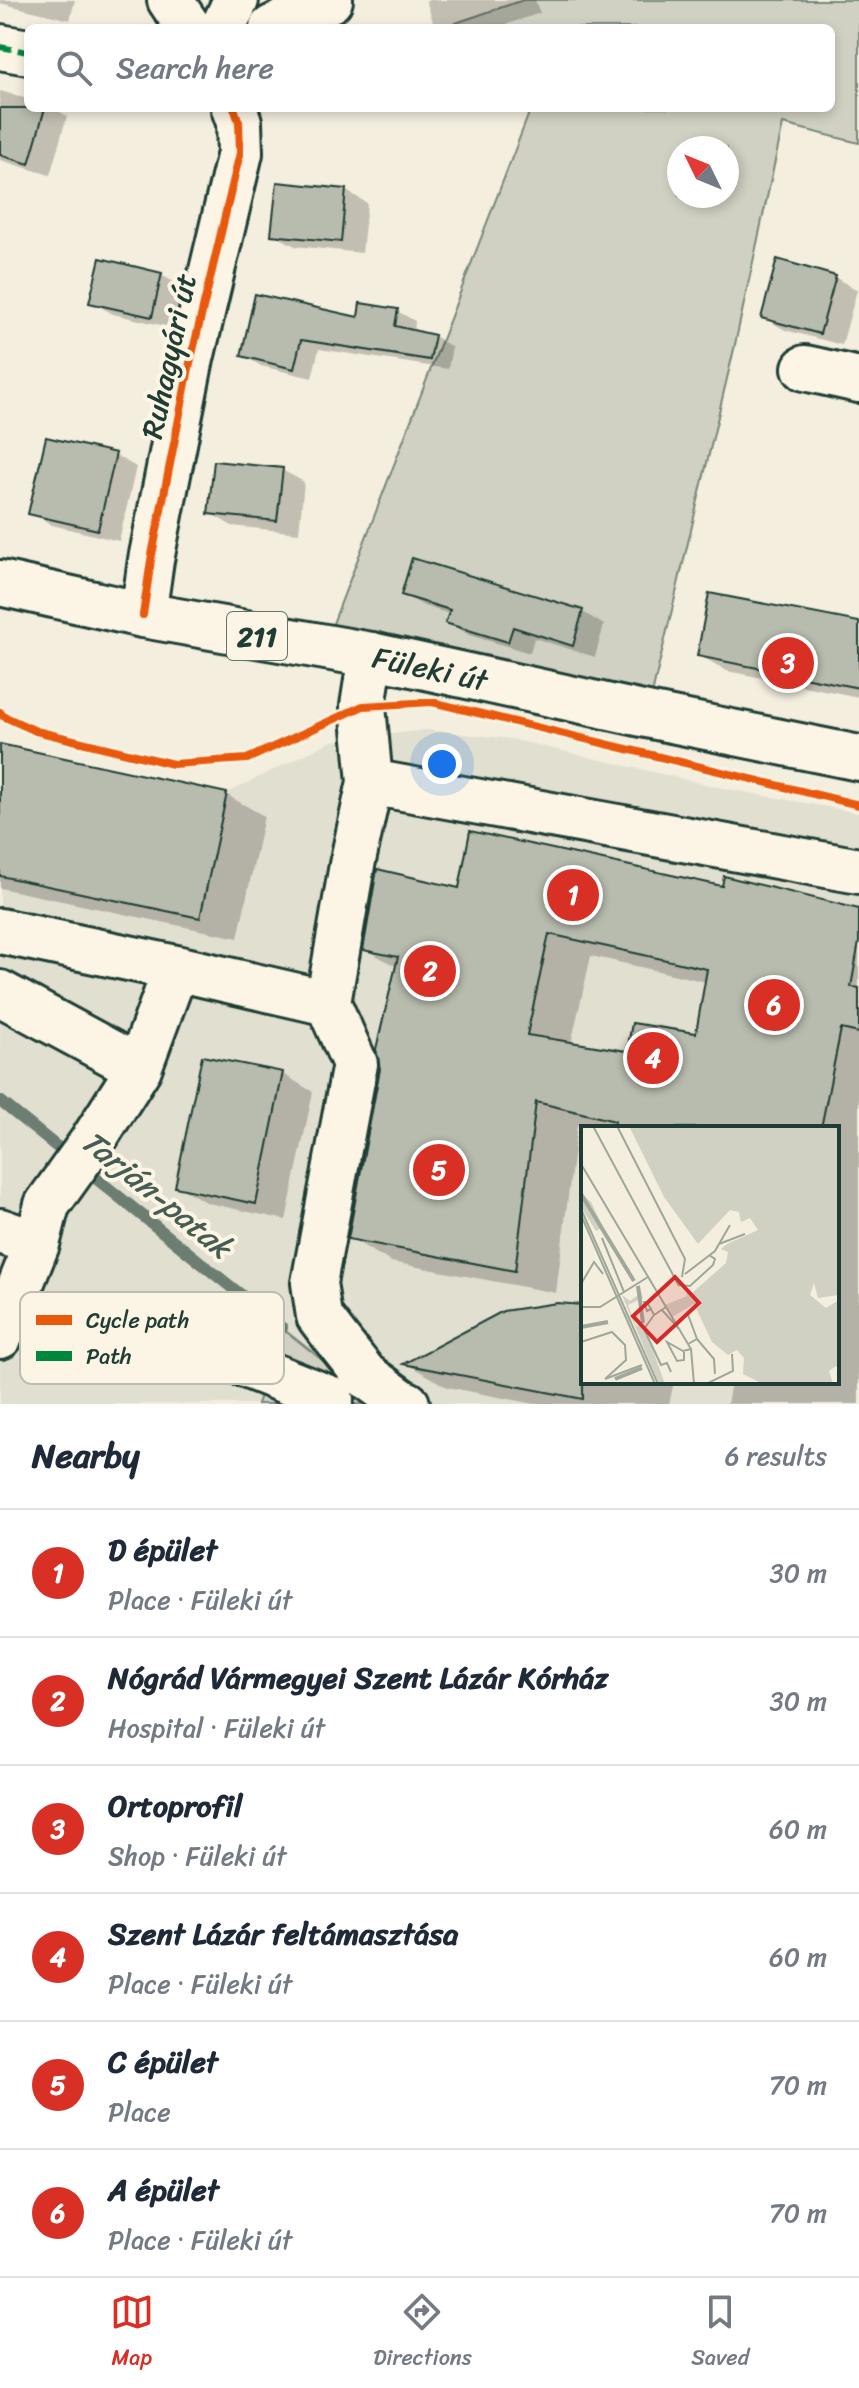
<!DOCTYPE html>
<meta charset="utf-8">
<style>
body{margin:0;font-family:Sriracha,sans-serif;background:#f6f6f7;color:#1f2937}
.compass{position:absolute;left:667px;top:136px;width:72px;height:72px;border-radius:50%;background:#fff;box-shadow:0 4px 12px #0003;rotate:313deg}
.you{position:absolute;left:442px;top:764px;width:28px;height:28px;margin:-20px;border:6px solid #fff;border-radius:50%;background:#1a73e8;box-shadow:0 0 0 12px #1a73e833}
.badge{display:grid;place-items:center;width:52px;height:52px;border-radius:50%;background:#d93025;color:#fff;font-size:26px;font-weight:700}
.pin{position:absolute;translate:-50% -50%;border:4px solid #fff;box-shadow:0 2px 8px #0006}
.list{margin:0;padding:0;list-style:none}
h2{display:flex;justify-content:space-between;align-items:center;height:104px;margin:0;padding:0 32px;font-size:34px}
h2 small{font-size:26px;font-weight:400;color:#747a83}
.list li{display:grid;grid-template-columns:52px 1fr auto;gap:24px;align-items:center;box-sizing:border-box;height:128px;padding:0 32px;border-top:2px solid #e0e1e3}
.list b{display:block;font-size:30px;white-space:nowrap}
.list p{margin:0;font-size:26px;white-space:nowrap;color:#747a83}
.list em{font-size:26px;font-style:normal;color:#747a83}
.icon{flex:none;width:44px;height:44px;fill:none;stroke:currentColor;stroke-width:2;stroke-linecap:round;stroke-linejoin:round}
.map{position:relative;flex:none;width:859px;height:1404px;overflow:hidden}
.search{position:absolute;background:#fff;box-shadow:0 4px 12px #0003;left:24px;right:24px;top:24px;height:88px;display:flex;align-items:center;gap:20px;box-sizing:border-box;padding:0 28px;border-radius:12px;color:#747a83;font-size:30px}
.sheet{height:872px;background:#fff}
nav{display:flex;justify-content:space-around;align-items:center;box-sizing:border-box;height:112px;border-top:2px solid #e0e1e3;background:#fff;font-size:22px;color:#747a83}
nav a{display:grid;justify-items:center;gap:4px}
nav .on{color:#d93025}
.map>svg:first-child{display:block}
.built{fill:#e1dfd0;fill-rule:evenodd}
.green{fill:#d0d1c2;stroke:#78877b;stroke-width:2;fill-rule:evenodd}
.shadow{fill:#0003;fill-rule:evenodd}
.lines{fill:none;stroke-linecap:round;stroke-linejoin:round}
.stream{stroke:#6c7d72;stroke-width:12}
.building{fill:#b8bcae;stroke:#1f3d34;stroke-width:2;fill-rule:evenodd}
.minor-casing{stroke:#1f3d34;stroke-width:50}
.major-casing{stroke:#1f3d34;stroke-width:50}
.minor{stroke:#fcf5e5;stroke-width:44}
.major{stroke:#fcf5e5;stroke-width:44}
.quiet{stroke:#00873e;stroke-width:6;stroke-dasharray:12 6;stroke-linecap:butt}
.cycleway-casing{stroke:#fcf5e5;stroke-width:13}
.cycleway{stroke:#e8590c;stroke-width:8}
.labels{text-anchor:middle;stroke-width:8;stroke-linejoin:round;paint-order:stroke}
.shield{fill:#fcf5e5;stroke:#617469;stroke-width:2}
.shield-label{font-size:28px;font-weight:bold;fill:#1f3d34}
.street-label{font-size:30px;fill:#1f3d34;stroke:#fcf5e5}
.water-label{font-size:32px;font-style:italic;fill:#465d53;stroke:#fcf5e5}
.inset-river{fill:none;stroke:#a0a89b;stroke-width:4}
.inset-road{fill:none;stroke:#9ea79a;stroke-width:2}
.view{fill:#d62828;fill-opacity:0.15;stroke:#d62828;stroke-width:4}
.inset-edge{fill:none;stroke:#1f3d34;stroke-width:4}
.key{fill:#fcf5e5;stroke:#babeb0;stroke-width:2}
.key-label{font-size:22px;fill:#1f3d34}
</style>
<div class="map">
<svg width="859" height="1404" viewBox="0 0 859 1404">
<rect width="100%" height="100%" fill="#f3eede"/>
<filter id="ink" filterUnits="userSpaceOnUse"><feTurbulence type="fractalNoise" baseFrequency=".0125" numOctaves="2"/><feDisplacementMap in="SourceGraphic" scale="16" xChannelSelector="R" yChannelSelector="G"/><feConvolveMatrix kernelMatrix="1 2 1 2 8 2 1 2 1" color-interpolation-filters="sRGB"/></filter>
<g filter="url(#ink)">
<path class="built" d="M427,730L511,739L717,787L859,813V1404H377L282,1328L257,1404H0V744L227,793L332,741ZM583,1128H837V1382H583Z"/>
<path class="green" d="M523,0H859V143L783,124L734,349L647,715L324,647L531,108H831V28H441ZM679,148H727V196H679Z
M282,1328L377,1404H257Z"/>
<path class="shadow" d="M0,0H75L70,20L0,3Z
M426,0H535L540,13L496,28H435Z
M0,91L28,99V108H54L67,116L50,175L0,160Z
M345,190L367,203L362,253L295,246L273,234Z
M778,262L836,278L857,290L842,345L785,330L763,317Z
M161,275L183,287L174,328L113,314L92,302Z
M397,311L415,321L414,332L434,336L452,347L448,369L319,349L312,378L261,366L243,355L359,320Z
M115,455L136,467L119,541L52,525L31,513Z
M282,470L304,482L299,533L232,526L210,513Z
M413,561L583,612L604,625L595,657L534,638L530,653L469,635L448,622L450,614L424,606L403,594Z
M859,625V697L727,671L699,655Z
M0,747L227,795L264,816L238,938L0,888Z
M724,889L859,911V1404H727L731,1382H837V1128H591L577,1125L556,1293L391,1262L350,1238L382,1069L397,967L365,949L461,890ZM591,956L707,982L697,1035L628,1053L571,1044Z
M204,1058L283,1074L313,1092L286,1220L208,1203L177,1186Z
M583,1307V1382H674L669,1404H535L447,1387L407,1364Z"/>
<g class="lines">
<path class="stream" d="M0,1101L282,1328"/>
</g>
<path class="building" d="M0,108H45L29,164L0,155Z
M277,182L346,189L341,242L271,235Z
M100,258L162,273L152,317L89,303Z
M777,259L836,276L820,334L761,318Z
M255,294L358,317L360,303L398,309L395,326L435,335L430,360L301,340L294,369L241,356Z
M46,437L116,453L98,530L28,514Z
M214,461L283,468L277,521L208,514Z
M412,558L583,610L573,646L513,627L508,642L445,623L450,610L401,595Z
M709,593L859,622V688L697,656Z
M0,744L227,793L200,918L0,876Z
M470,831L722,886L724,876L859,909V942L851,987L859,988V1033L841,1029L821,1128H614L615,1121L536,1102L515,1271L348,1239L380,1069L376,1049L398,957L363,950L377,869L459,888ZM549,934L707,969L696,1033L632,1023L627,1051L527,1035Z
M202,1056L283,1072L256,1204L175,1187Z
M557,1303L583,1305V1399L403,1364L503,1311Z"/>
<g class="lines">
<g class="minor-casing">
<path id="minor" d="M170,0L189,28
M223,28L236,0
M272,28L330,0
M0,47L28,52
M805,368L859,380
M143,615L151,560L190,363L240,153L239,122L234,108
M370,782L859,871
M0,931L176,968L328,1003L352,865L370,782L363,706L371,655
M0,993L139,1068L176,968
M328,1003L355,1064L314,1283L319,1316L338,1341L365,1375L402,1402L407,1404
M0,1231L37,1244L47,1205L92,1142L139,1068
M157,1330L331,1399
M0,1336L37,1244"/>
</g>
<g class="major-casing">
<path id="major" d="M0,583L143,615L371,655L647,715L859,758"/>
</g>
<use href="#minor" class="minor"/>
<use href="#major" class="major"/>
<path class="quiet" d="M0,47L28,52"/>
<g class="cycleway-casing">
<path id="cycleway" d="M143,615L151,560L190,363L240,153L239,122L234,108
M0,712L3,716L36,731L173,764L247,759L363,706L432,702L859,805"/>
</g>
<use href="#cycleway" class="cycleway"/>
</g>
</g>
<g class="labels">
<rect class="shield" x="227" y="612" width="60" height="48" rx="6"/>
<g class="shield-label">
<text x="257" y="646">211</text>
</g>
<g class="street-label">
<text transform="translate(169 356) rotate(-78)" y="10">Ruhagyári út</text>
<text transform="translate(430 669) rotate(12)" y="10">Füleki út</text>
</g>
<g class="water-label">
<text transform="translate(157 1194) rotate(39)" y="11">Tarján-patak</text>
</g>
</g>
<g transform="translate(581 1126)">
<rect width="258" height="258" fill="#f3eede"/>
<path d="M48,0H258V169L237,172L233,157L229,169L245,182L258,174V244L255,240L248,245L252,258H182L162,248L163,232L156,224L147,229L131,216L113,178L91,191L84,179L106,170L105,164L111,167L145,137L147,126L140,123L146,118L177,104L169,92L160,96L158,86L149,84L117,118L83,71ZM0,67L10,76L22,101L15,105L0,81ZM58,158L62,172L47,179L55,200L62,197L84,258H78L41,169L49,175L57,169Z" fill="#d0d1c2"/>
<path class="inset-river" d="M0,68L53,155M57,160L62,197M0,201L27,196M34,253L61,242"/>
<path class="inset-road" d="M12,0L98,160M36,0L104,133L101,151M0,38L110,223L113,258M0,83L77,258M0,89L74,258M21,112L43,166M138,118L164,108M104,148L134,125L149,99M0,158L13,136L22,148M98,159L109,160L132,139L134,133L128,129M0,181H19L67,151M70,183L66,185L63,176H65L67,178L70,183L73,189L85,181M81,184L99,204M106,186L116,213M73,189L63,203L80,239L86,237L90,246M0,216L31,206L44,219L45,234L24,253M107,218L116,213L133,233L134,248M103,226V234L96,235L86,216L102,225L110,223M24,253L61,239M125,258L152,245L151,228"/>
<path class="view" d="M94,151L118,177L76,216L52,190Z"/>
<rect width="258" height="258" class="inset-edge"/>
</g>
<rect x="20" y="1292" width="264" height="92" rx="12" class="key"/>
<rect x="36" y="1315" width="36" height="10" fill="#e8590c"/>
<rect x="36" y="1351" width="36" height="10" fill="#00873e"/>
<g class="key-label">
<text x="86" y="1328">Cycle path</text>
<text x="86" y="1364">Path</text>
</g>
</svg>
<svg class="compass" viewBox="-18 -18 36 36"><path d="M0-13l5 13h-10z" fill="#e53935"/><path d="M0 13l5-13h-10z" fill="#747a83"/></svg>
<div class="you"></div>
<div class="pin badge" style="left:573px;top:895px">1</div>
<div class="pin badge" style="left:430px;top:971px">2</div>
<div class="pin badge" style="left:788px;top:663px">3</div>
<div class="pin badge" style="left:653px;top:1058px">4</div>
<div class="pin badge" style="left:439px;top:1170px">5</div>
<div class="pin badge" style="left:774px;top:1005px">6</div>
<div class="search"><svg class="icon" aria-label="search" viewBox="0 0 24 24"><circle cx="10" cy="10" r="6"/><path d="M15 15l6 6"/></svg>Search here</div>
</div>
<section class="sheet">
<h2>Nearby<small>6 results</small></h2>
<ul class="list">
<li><span class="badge">1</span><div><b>D épület</b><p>Place · Füleki út</p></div><em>30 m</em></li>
<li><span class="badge">2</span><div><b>Nógrád Vármegyei Szent Lázár Kórház</b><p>Hospital · Füleki út</p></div><em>30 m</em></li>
<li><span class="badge">3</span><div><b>Ortoprofil</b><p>Shop · Füleki út</p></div><em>60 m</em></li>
<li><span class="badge">4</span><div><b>Szent Lázár feltámasztása</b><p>Place · Füleki út</p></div><em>60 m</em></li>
<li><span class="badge">5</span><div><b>C épület</b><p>Place</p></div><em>70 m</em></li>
<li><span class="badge">6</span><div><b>A épület</b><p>Place · Füleki út</p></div><em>70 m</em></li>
</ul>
</section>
<nav>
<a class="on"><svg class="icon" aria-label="map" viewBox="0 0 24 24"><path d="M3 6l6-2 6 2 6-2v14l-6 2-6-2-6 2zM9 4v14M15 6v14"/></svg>Map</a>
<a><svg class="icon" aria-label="directions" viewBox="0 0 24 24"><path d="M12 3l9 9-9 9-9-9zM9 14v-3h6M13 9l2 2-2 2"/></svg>Directions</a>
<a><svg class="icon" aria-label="saved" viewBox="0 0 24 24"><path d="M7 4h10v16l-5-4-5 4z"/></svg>Saved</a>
</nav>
